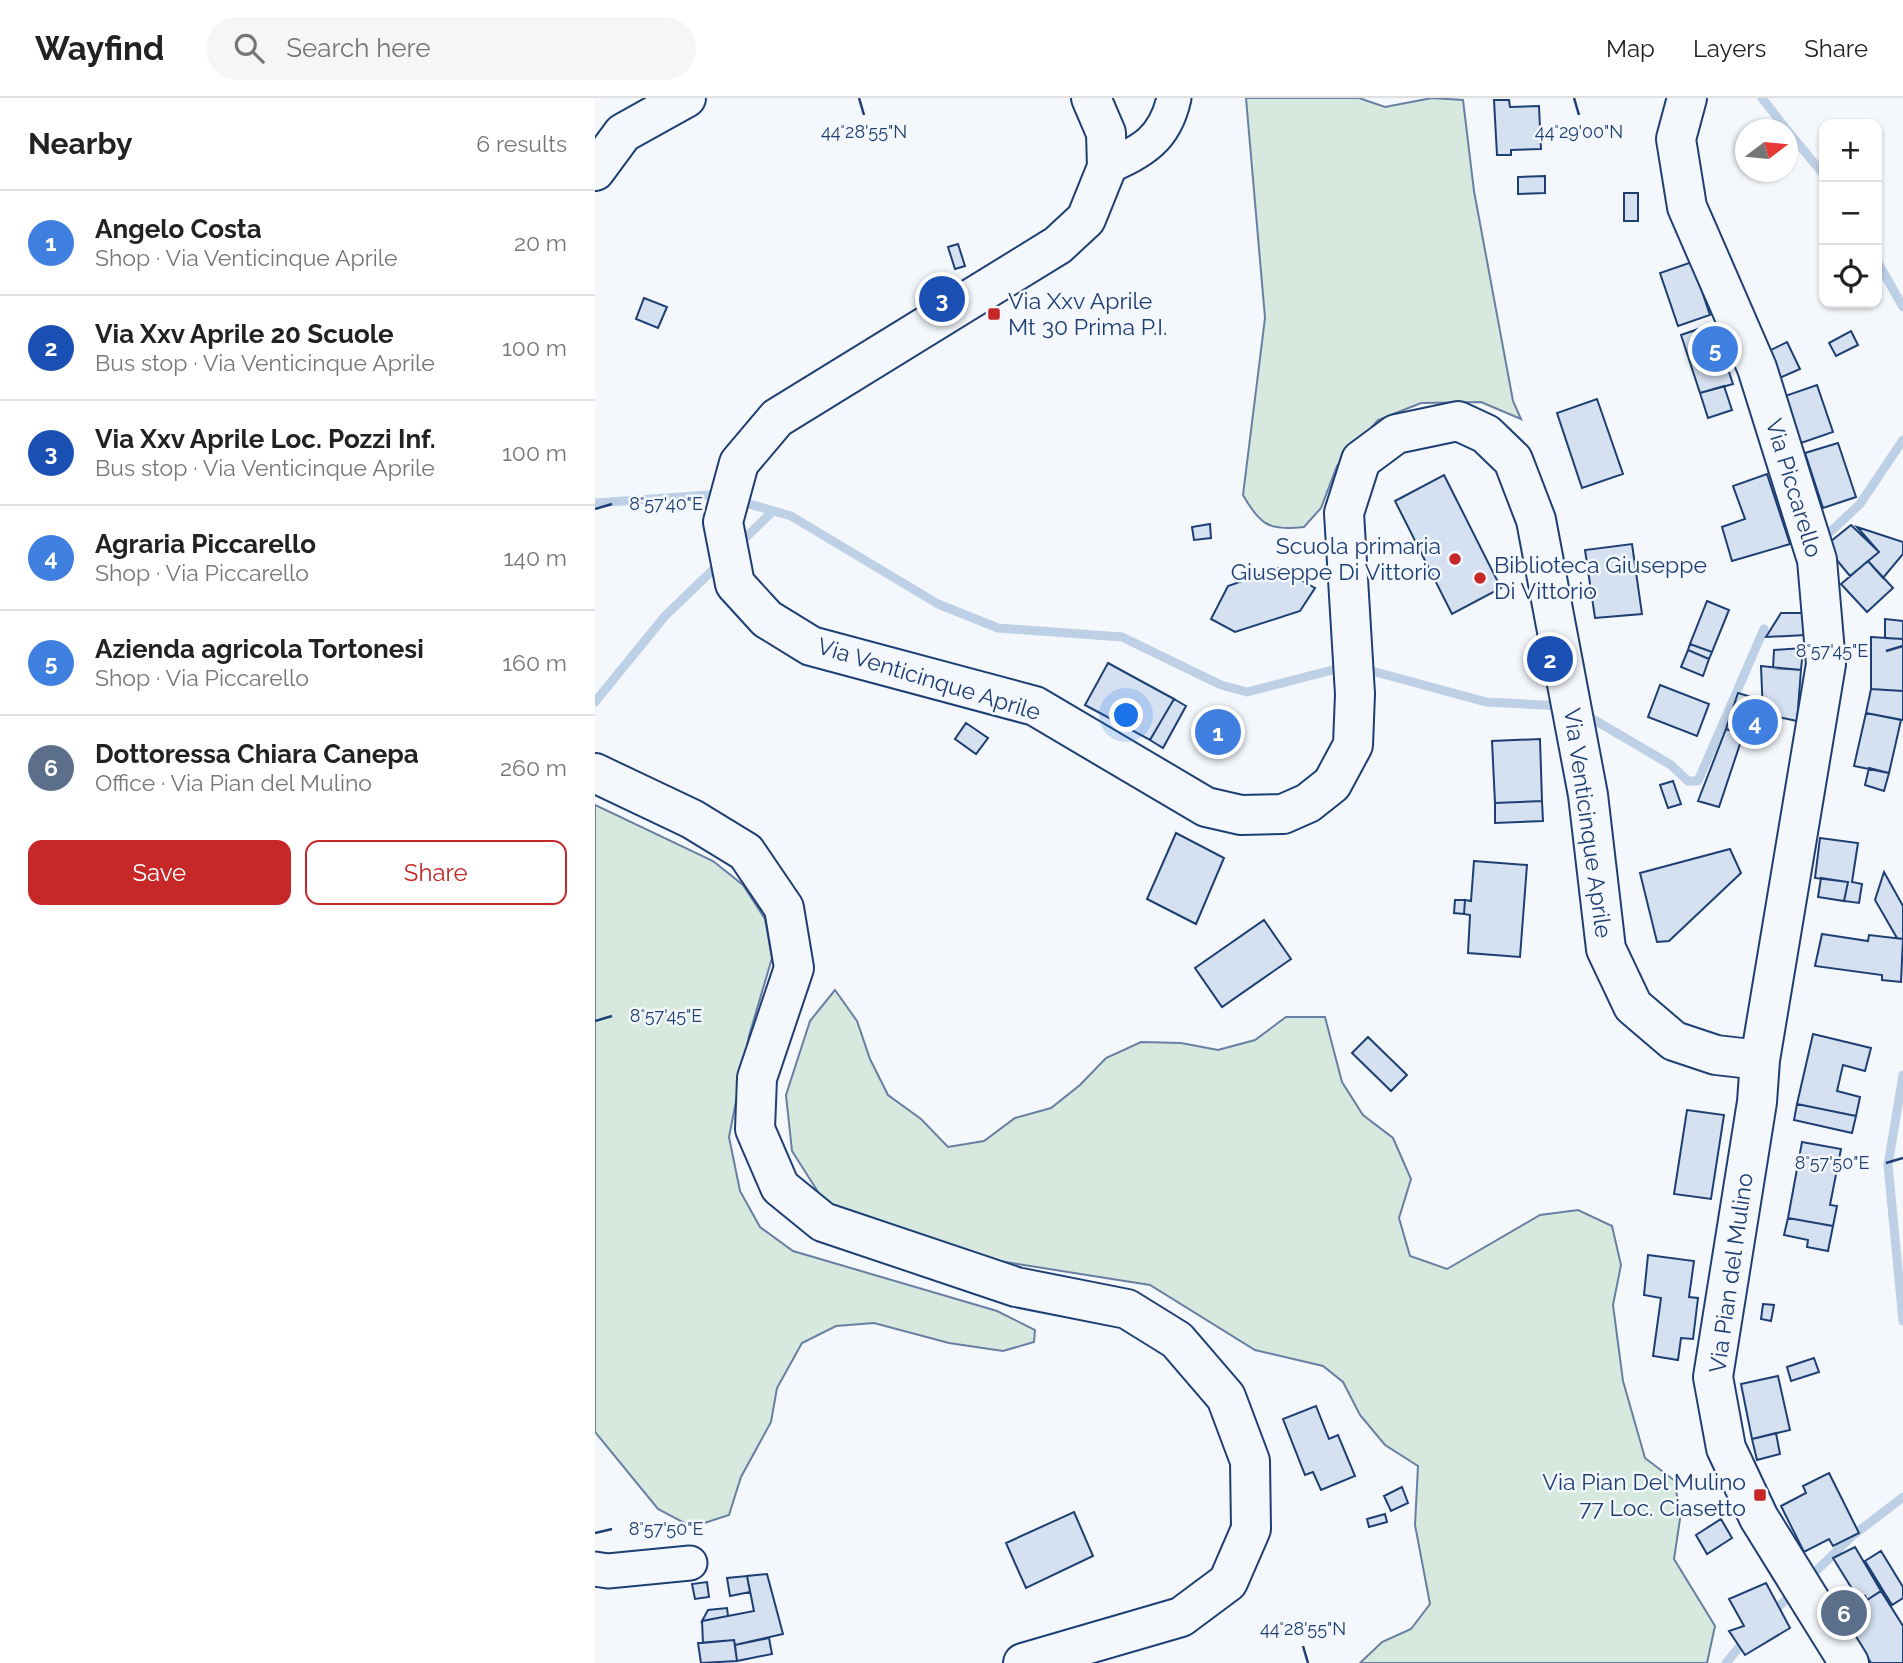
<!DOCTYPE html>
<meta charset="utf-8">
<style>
body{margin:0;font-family:Raleway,sans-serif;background:#f6f6f6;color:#222}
.controls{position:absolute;right:21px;top:21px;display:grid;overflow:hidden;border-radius:14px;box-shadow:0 2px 5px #0004}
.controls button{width:63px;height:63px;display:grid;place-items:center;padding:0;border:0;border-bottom:2px solid #e0e0e0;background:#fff;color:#222;font:35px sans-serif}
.compass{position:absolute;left:1140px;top:21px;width:63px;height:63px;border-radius:50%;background:#fff;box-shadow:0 2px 5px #0004;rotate:74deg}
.you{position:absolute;left:532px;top:618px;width:24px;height:24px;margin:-18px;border:5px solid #fff;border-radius:50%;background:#1a73e8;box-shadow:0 0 0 10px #1a73e833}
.badge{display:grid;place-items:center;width:46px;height:46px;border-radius:50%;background:#c62828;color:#fff;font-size:23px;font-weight:700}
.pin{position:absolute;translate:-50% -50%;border:4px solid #fff;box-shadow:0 2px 7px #0006}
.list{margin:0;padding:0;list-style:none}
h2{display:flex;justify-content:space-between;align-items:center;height:91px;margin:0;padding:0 28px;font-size:30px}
h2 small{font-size:23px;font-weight:400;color:#767676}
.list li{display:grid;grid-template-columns:46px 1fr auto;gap:21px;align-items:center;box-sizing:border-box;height:105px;padding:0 28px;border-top:2px solid #e0e0e0}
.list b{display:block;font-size:26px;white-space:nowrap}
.list p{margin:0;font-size:23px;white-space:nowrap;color:#767676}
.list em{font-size:23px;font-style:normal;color:#767676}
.actions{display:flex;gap:14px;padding:21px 28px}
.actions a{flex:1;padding:16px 0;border:2px solid #c62828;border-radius:14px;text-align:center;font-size:24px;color:#c62828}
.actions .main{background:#c62828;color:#fff}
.icon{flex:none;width:38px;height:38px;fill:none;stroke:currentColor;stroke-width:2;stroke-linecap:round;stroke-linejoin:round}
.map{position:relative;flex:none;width:1308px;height:1565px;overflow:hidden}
header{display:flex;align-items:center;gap:42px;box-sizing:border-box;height:98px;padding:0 35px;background:#fff;border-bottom:2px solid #e0e0e0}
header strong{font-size:33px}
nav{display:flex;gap:38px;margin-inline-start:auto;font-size:24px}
.search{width:490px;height:63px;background:#f6f6f6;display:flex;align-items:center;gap:18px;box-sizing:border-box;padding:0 24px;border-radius:38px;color:#767676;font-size:26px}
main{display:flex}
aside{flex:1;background:#fff}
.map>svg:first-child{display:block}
.green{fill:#d7e8df;stroke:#687fa3;stroke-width:2}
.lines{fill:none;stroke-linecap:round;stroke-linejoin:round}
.stream{stroke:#bed0e5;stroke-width:9}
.building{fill:#d5e0f0;stroke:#1d3f73;stroke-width:2}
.minor-casing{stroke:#1d3f73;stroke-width:37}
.major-casing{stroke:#1d3f73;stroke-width:42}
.minor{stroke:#f4f7fb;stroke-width:33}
.major{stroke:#f4f7fb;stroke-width:38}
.ticks{fill:none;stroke:#1d3f73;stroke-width:2.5}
.poi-dot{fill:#c62828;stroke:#f4f7fb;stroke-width:2.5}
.labels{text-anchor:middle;stroke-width:5;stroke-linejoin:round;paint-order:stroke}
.poi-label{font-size:23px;fill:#1d3f73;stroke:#f4f7fb;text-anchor:start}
.street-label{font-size:23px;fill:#1d3f73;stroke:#f4f7fb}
.ticks-label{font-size:18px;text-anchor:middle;fill:#1d3f73;stroke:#f4f7fb;stroke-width:5;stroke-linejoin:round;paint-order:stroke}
</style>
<header>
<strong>Wayfind</strong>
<div class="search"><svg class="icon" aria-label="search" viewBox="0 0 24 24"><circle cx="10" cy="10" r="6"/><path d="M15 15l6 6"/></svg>Search here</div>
<nav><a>Map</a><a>Layers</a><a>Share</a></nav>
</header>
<main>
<aside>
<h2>Nearby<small>6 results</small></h2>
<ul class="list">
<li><span class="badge" style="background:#3f7fe0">1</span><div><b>Angelo Costa</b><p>Shop · Via Venticinque Aprile</p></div><em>20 m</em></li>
<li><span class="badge" style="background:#1a4fb4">2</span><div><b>Via Xxv Aprile 20 Scuole</b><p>Bus stop · Via Venticinque Aprile</p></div><em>100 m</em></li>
<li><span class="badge" style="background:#1a4fb4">3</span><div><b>Via Xxv Aprile Loc. Pozzi Inf.</b><p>Bus stop · Via Venticinque Aprile</p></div><em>100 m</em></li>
<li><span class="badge" style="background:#3f7fe0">4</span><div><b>Agraria Piccarello</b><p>Shop · Via Piccarello</p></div><em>140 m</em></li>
<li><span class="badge" style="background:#3f7fe0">5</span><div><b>Azienda agricola Tortonesi</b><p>Shop · Via Piccarello</p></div><em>160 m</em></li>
<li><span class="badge" style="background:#5c6f8a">6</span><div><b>Dottoressa Chiara Canepa</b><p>Office · Via Pian del Mulino</p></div><em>260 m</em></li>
</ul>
<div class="actions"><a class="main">Save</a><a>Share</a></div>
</aside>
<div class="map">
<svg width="1308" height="1565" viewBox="0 0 1308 1565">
<rect width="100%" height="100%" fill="#f4f7fb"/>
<path class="green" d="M651,0H764L790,9L837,0L868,2L879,93L918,303L926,321L886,304L826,305L783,322L742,368L726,410L709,429C674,433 665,427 648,397L670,220Z
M0,707L118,763L148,787L170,821L177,860L154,938L134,1039L145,1093L165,1129L198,1153L402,1213L440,1232L439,1244L408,1253L354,1245L279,1225L241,1228L207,1245L182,1290L176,1324L146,1379L134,1417L97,1429L63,1411L0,1334Z
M240,892L262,923L275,961L293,997L326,1021L353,1049L389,1043L420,1020L456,1010L485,987L511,960L546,944L586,945L623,952L660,942L691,919H730L747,984L768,1017L798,1040L816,1081L804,1120L815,1158L852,1171L945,1117L983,1112L1017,1128L1026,1167L1018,1207L1028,1283L1050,1360L1080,1383L1085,1421L1079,1461L1120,1528L1112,1565H765L787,1544L816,1531L835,1506L820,1427L823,1368L790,1347L765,1317L748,1284L728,1268L660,1252L555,1187L391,1161L232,1108L197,1053L191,997L215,923Z"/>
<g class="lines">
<path class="stream" d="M1167,0L1192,32
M1192,32L1229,77
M1282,163L1308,209
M144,403L196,418L343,506L403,530L527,539L626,587L652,594L749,569
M0,405L114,397L127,399
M1233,436L1265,406L1308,342
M142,448L178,413
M766,570L891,604L968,608
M0,604L70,518L125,465
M991,617L1076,667L1093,683H1103L1169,531
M1308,977L1293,1067L1308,1223
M1213,1481L1256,1439L1308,1399
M1175,1517L1200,1493
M1131,1565L1150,1542"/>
</g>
<path class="building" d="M899,2H914L915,9L944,8L946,51L916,52V57H902Z
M950,78V95L923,96V79Z
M1029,95H1043V123H1029Z
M363,146L370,168L360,171L353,149Z
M1097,164L1115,217L1083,228L1065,175Z
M49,200L72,209L63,230L41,221Z
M1118,226L1138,286L1105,295L1086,237Z
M1256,233L1263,247L1241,258L1234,245Z
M1192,244L1205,271L1182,281L1170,255Z
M1222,287L1238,334L1206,345L1190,298Z
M1129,288L1137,312L1113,320L1105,295Z
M1002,301L1028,376L987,390L962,315Z
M1243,345L1261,399L1228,410L1210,355Z
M1172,376L1195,446L1137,463L1127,429L1150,421L1138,388Z
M849,377L906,490L857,516L800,403Z
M615,426L616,440L599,442L597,429Z
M1256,427L1284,454L1255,478L1230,448Z
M1262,429L1308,444V456L1288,480L1273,463L1284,454Z
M1037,446L1047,516L1000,520L990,452Z
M1273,463L1298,490L1272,514L1246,486Z
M684,470L720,490L705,513L640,534L616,521L633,488Z
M1112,503L1134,512L1117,554L1095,546Z
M1186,515H1212L1211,537L1171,539Z
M1290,521L1308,523V541L1290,540Z
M1276,539L1308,541V593L1276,591Z
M1095,546L1117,554L1114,561L1093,552Z
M1208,550L1206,572L1178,570L1179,552Z
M1093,552L1114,561L1108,578L1086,569Z
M513,565L579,601L555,642L490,607Z
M1166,568L1206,572L1202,623L1168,616Z
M1065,587L1114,606L1102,638L1053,619Z
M1276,591L1308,593V622L1271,615Z
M1143,595L1166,602L1168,616L1164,642L1131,631Z
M579,601L591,608L568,650L555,642Z
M1271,615L1306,622L1294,675L1259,668Z
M371,625L393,640L381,656L360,641Z
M1131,631L1148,637L1124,709L1103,703Z
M945,641L947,703L900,705L897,643Z
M1274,670L1294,675L1289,693L1270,687Z
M1078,683L1086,706L1073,710L1065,687Z
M947,703L948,723L900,725V705Z
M581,735L629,760L601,826L552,801Z
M1225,740L1263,745L1257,784L1267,786L1264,805L1249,803L1253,784L1220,780Z
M1135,751L1146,775L1074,843L1062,844L1045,775Z
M879,763L932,767L925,859L873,855L875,817L869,816L870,802L876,803Z
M1289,774L1308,808V841L1302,840L1280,802Z
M1226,780L1253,784L1249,803L1223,799Z
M860,802H870L869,816L859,815Z
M669,822L696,861L627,909L600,870Z
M1227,836L1273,843L1274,837L1308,841L1306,884L1287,882V877L1220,868Z
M1218,936L1276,950L1270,973L1248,967L1242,993L1265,999L1261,1018L1202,1006Z
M773,939L812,977L796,993L757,955Z
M1202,1006L1261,1018L1257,1035L1199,1022Z
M1092,1012L1129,1017L1116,1101L1079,1096Z
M1207,1044L1246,1051L1235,1107L1242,1108L1238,1128L1193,1120Z
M1193,1120L1238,1128L1233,1153L1212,1149L1213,1142L1189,1137Z
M1053,1157L1099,1163L1094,1199L1103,1200L1098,1241L1086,1240L1083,1262L1058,1258L1066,1200L1049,1197Z
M1168,1206L1179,1207L1176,1223L1166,1221Z
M1219,1260L1224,1274L1196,1283L1192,1269Z
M1183,1278L1195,1332L1157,1341L1146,1286Z
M721,1308L734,1341L743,1337L760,1378L726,1392L718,1374L710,1377L688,1321Z
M1181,1335L1185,1356L1162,1362L1157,1341Z
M1234,1375L1264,1435L1238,1448L1234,1441L1209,1454L1186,1408L1211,1395L1208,1388Z
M807,1389L813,1405L796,1413L789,1398Z
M479,1414L498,1458L431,1490L411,1445Z
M790,1416L792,1424L774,1429L772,1421Z
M1126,1421L1137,1440L1112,1456L1101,1437Z
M1260,1449L1286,1493L1272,1502L1270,1498L1264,1502L1238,1460Z
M1286,1453L1308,1489V1500L1297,1507L1270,1463Z
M172,1476L188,1536L140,1547L139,1542L108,1545L107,1523L159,1513L152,1478Z
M152,1478L155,1494L135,1498L132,1480Z
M112,1484L114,1499L100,1501L97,1486Z
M1171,1485L1195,1530L1150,1557L1134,1533L1149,1528L1134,1501Z
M1286,1493L1308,1528V1565H1276L1244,1514L1270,1498L1272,1502Z
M132,1510L133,1518L107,1523L113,1512Z
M174,1540L177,1556L142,1563L140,1547Z
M139,1542L142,1563L106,1565L103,1545Z"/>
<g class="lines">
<g class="minor-casing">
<path id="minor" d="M512,69C548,53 570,41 579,0
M0,1471L13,1473L95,1465"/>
</g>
<g class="major-casing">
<path id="major" d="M496,0L511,35L512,69L491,121L463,147L182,320L144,365L128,424L140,486L172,521L216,548L440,608L611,709L646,717L688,716L713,705L737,686L758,647L760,596L749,415L766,362L801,336L863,323L891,336L918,362L941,422L993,697L1011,851L1038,908L1079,943L1121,957L1165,962
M1092,0L1081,41L1092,109L1162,270L1222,462L1231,566L1165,962L1162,1004L1118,1279L1131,1350L1164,1420L1254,1565
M0,73L28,35L91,0
M0,675L97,721L151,754L189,810L199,870L162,980L160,1031L185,1089L228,1124L421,1189L532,1211L582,1242L631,1299L655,1363L656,1431L633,1484L586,1519L428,1565"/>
</g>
<use href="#minor" class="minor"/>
<use href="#major" class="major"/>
</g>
<path class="ticks" d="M264,0L269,17M979,0L984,17M0,411L17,406M1291,553L1308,548M0,923L17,918M1291,1065L1308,1060M0,1435L17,1431M708,1548L713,1565"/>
<g class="poi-dot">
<rect x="392" y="209" width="14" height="14" rx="3.5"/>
<circle cx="860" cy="461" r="7"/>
<circle cx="885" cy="480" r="7"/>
<rect x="1158" y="1390" width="14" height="14" rx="3.5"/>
</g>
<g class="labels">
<g class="poi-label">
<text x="413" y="211">Via Xxv Aprile<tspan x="413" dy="26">Mt 30 Prima P.I.</tspan></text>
<text x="846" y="456" text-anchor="end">Scuola primaria<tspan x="846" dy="26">Giuseppe Di Vittorio</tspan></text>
<text x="899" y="475">Biblioteca Giuseppe<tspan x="899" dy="26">Di Vittorio</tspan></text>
<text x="1151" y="1392" text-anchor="end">Via Pian Del Mulino<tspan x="1151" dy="26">77 Loc. Ciasetto</tspan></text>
</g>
<g class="street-label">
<text transform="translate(1199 390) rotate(73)" y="8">Via Piccarello</text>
<text transform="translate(334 581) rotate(17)" y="8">Via Venticinque Aprile</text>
<text transform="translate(993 725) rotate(82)" y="8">Via Venticinque Aprile</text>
<text transform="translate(1136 1175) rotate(-82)" y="8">Via Pian del Mulino</text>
</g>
</g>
<g class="ticks-label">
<text x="269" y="40">44°28'55"N</text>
<text x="984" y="40">44°29'00"N</text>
<text x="71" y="412">8°57'40"E</text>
<text x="1237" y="559">8°57'45"E</text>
<text x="71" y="924">8°57'45"E</text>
<text x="1237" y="1071">8°57'50"E</text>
<text x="71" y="1437">8°57'50"E</text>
<text x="708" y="1537">44°28'55"N</text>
</g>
</svg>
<div class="controls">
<button>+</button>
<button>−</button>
<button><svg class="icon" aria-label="locate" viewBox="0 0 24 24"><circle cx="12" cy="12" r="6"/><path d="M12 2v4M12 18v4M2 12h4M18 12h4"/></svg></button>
</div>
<svg class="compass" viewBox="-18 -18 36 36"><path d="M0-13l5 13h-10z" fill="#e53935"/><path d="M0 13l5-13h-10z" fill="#767676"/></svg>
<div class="you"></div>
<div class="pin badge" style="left:623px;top:634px;background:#3f7fe0">1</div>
<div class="pin badge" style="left:955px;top:561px;background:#1a4fb4">2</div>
<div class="pin badge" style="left:347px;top:201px;background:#1a4fb4">3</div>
<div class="pin badge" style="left:1160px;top:624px;background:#3f7fe0">4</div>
<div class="pin badge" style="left:1120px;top:251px;background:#3f7fe0">5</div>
<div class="pin badge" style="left:1249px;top:1515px;background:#5c6f8a">6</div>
</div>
</main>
